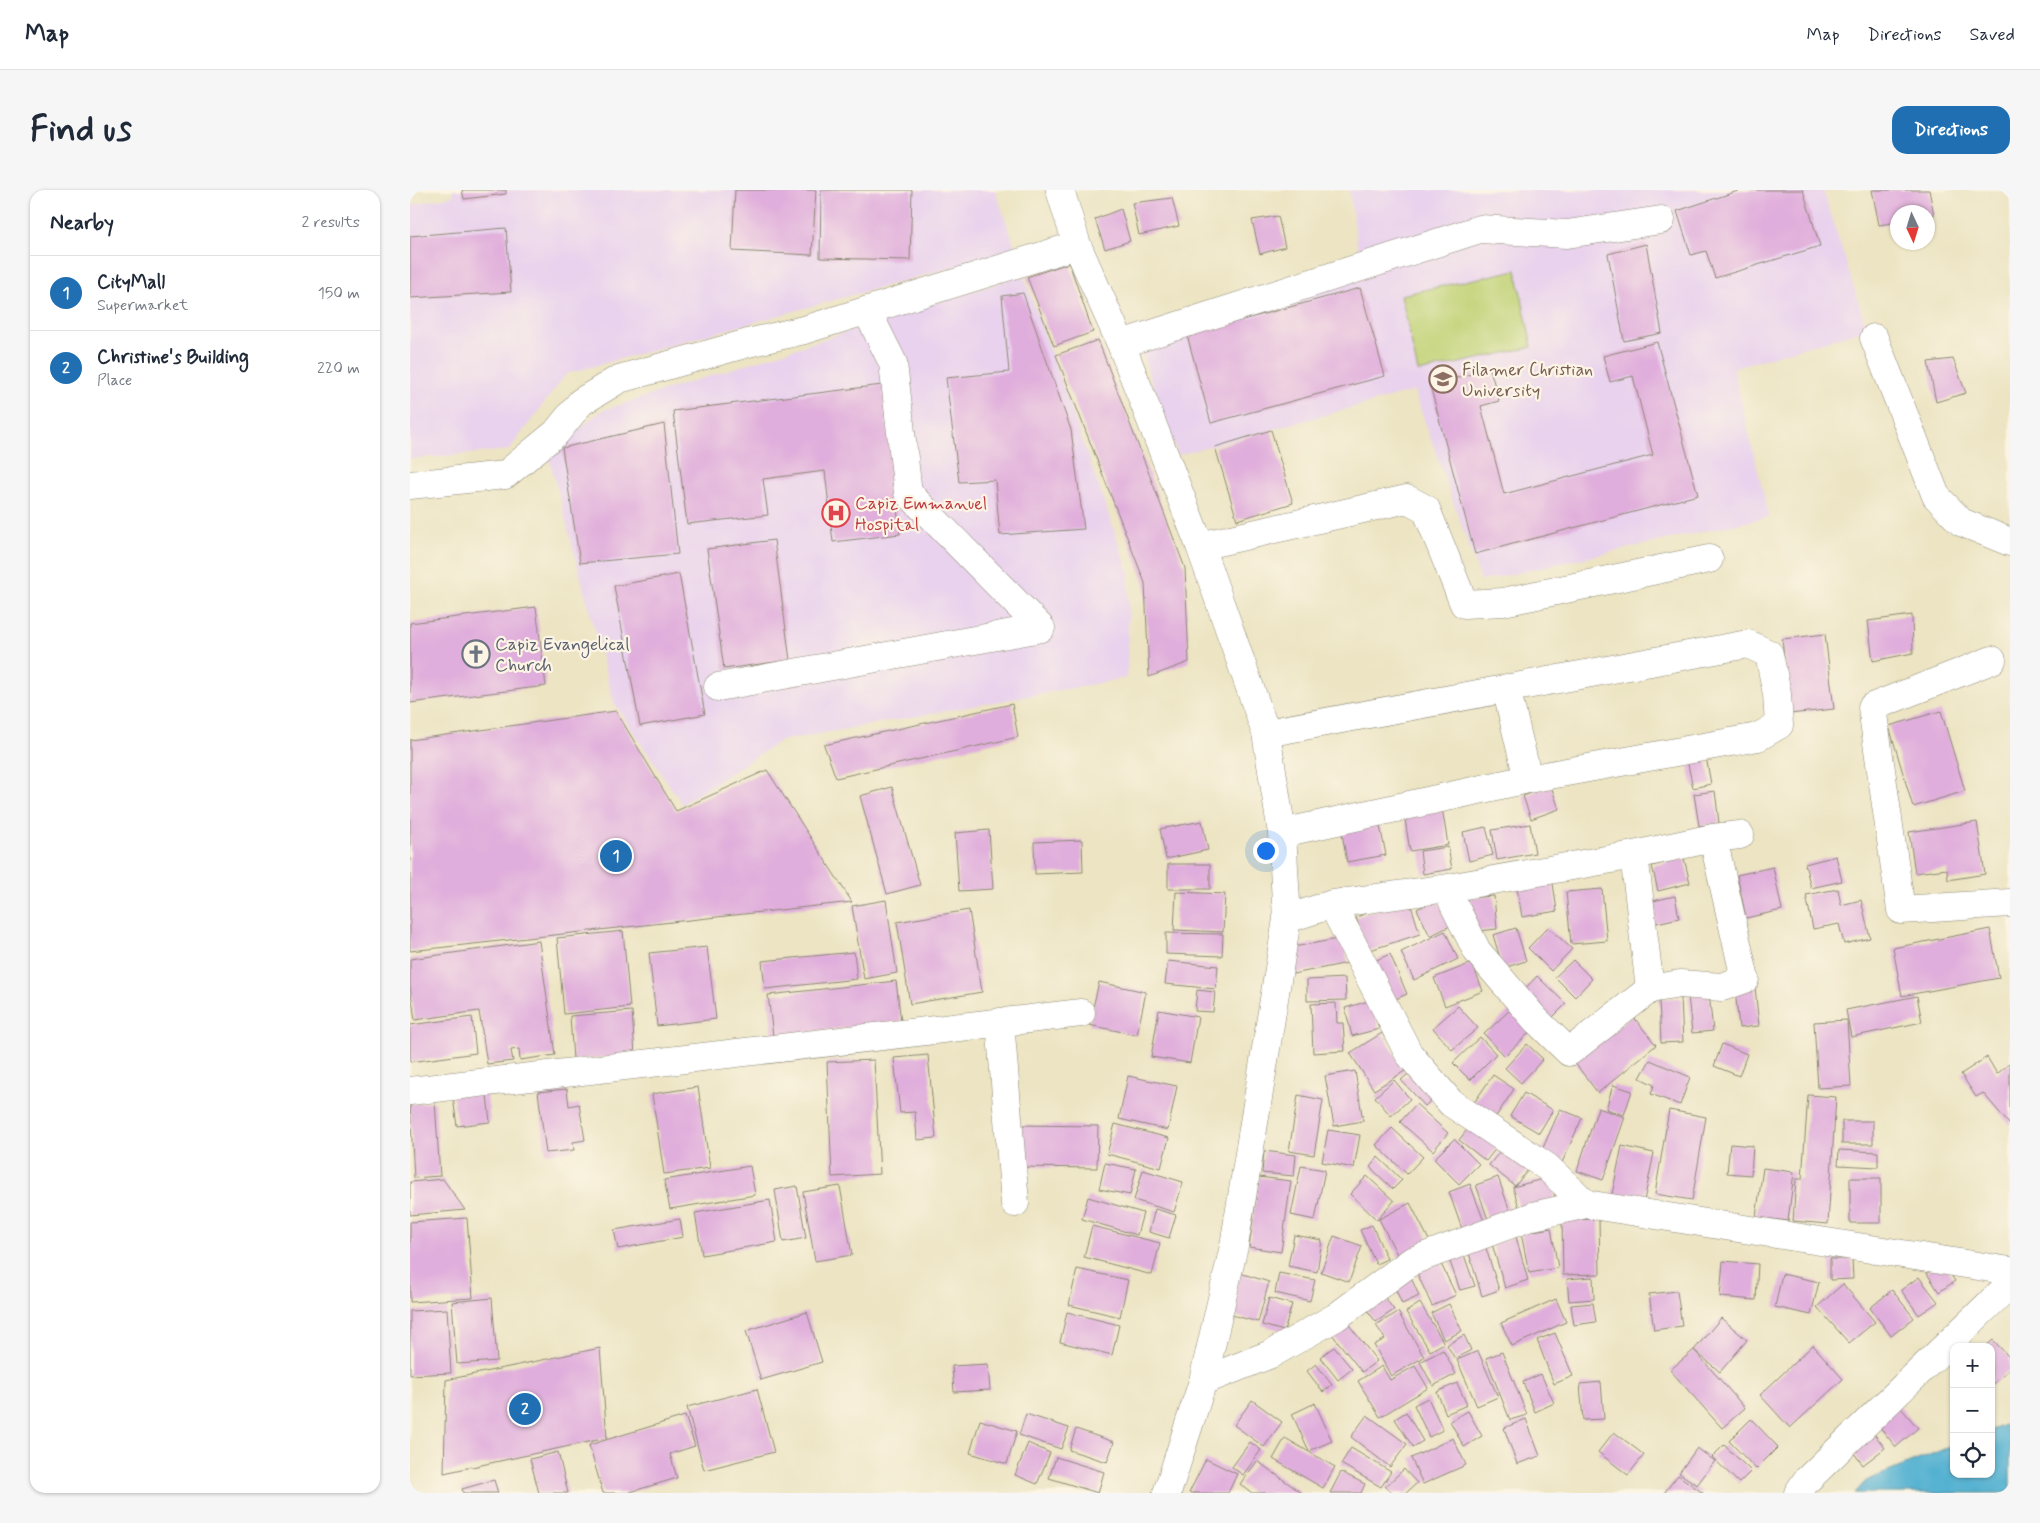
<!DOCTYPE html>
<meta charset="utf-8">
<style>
body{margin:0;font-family:Mynerve,sans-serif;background:#f6f6f7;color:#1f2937}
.controls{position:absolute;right:15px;bottom:15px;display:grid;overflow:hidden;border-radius:10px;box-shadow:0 1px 4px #0004}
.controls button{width:45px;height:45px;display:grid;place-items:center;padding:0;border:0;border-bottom:1px solid #e0e1e3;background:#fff;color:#1f2937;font:25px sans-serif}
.compass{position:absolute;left:1480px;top:15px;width:45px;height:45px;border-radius:50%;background:#fff;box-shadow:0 1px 4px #0004;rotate:176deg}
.you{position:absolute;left:855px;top:660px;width:18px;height:18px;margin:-12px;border:4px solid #fff;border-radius:50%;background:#1a73e8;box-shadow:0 0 0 8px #1a73e833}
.badge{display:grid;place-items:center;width:32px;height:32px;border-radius:50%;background:#1f6fb2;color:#fff;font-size:16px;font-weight:700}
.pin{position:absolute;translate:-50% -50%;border:2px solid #fff;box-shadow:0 1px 5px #0006}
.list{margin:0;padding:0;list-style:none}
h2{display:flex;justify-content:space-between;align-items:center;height:65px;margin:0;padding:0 20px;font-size:21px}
h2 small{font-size:16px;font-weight:400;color:#747a83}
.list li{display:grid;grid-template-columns:32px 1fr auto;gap:15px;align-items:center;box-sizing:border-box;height:75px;padding:0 20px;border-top:1px solid #e0e1e3}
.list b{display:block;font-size:19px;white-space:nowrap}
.list p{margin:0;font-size:16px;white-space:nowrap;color:#747a83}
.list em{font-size:16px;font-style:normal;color:#747a83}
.icon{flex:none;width:28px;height:28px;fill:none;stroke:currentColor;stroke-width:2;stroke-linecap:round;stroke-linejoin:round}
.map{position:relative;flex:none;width:1600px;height:1303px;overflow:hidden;border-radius:15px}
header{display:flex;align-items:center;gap:30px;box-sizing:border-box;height:70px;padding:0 25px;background:#fff;border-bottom:1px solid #e0e1e3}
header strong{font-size:24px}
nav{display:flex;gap:28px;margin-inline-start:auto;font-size:18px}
.intro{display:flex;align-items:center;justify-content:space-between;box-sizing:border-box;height:120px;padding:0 30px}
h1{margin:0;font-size:35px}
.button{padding:12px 22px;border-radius:15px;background:#1f6fb2;color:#fff;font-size:18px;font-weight:700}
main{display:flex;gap:30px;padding:0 30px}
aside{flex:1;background:#fff;border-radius:15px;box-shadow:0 1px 4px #0004}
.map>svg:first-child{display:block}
.built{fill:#e9d2ed}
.green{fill:#c0d274;stroke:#767e50}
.water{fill:#52b1d1;stroke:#3e6e7e}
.building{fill:#e0aedc}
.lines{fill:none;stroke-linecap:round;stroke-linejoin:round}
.minor-casing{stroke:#8c8876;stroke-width:29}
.major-casing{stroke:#8c8876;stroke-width:29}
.minor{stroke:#fff;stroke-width:28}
.major{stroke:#fff;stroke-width:28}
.labels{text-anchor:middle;stroke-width:4.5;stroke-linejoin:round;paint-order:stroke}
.education-label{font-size:18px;fill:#785e54;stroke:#fcf5e5;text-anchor:start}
.health-label{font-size:18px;fill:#be3a42;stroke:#fcf5e5;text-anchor:start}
.worship-label{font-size:18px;fill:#5b616d;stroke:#fcf5e5;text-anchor:start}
</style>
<header>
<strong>Map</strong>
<nav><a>Map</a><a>Directions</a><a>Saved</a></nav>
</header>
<div class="intro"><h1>Find us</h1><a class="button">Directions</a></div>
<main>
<aside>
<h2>Nearby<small>2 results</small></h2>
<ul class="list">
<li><span class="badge">1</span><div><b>CityMall</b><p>Supermarket</p></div><em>150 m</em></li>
<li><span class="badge">2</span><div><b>Christine's Building</b><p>Place</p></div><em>220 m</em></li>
</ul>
</aside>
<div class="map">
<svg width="1600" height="1303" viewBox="0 0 1600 1303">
<rect width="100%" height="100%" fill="#fcf5e5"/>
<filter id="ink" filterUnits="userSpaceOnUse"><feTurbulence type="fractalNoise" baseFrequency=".02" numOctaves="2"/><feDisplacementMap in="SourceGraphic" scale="10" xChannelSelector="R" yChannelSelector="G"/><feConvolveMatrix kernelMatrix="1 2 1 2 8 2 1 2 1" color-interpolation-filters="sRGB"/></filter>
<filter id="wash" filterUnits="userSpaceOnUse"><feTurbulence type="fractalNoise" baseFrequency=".0096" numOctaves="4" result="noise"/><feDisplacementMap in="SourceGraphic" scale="20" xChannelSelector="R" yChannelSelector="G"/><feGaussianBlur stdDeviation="1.12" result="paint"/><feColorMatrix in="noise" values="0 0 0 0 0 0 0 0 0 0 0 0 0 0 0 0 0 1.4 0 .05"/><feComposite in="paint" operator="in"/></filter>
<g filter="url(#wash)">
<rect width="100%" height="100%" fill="#ece4c2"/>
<path class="built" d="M43,0H585L606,60L156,184L99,260L0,269V15L43,6Z
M939,0H1413L1457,139L1323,178L1359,327L1071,391L1004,201L768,265L723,140L950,73Z
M613,85L719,382L717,488L370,551L272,614L204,513L138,264L191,221Z"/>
<path class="green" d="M1106,80L1122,157L1008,182L991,105Z"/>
<path class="water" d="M1600,1233V1303H1445L1456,1291L1544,1255V1284H1581V1240Z"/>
<g id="blocks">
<path class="building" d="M52,0H96V4L54,9Z
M325,0H406L402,65L322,61Z
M411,0H502L500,70L410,68Z
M1331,0H1393L1410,56L1305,88L1296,61L1281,65L1267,21Z
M1462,0H1519L1524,25L1518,26V22H1488V32L1469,35Z
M762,8L769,36L729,45L722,13Z
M711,19L720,51L695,59L685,29Z
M868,26L875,57L850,64L842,30Z
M96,38L101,102L0,108V46Z
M1236,54L1252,143L1214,151L1198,64Z
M659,73L683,142L644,156L617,87Z
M950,98L975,186L801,233L777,145Z
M613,103L661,240L674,339L590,345L585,290L549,292L536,188L599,182L592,106Z
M688,150L775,378L779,472L739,487L735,393L646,165Z
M1247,152L1288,305L1065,364L1020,195L1080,179L1089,211L1071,216L1094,304L1243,265L1223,186L1200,192L1193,166Z
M1543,169L1556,203L1526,212L1518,172Z
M472,195L490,344L423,352L415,281L353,289L358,325L277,334L263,221Z
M254,234L268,364L170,373L152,258Z
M861,240L883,313L827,330L805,257Z
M364,350L380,470L314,479L297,359Z
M269,384L295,524L230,536L204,396Z
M126,417L136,496L0,513V433Z
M1502,425L1503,463L1463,471L1458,431Z
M1415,444L1424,519L1380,524L1372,449Z
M602,514L608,547L426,588L414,555Z
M206,521L266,621L357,580L442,712L0,761V550Z
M1531,521L1555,601L1503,617L1479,536Z
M1295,561L1301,594L1283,598L1276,565Z
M1141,596L1149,619L1121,629L1113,606Z
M482,597L510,695L477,704L450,606Z
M1305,601L1309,633L1289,636L1284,604Z
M1031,611L1038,655L1000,661L993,617Z
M792,631L798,660L756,669L750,639Z
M969,631L976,665L937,672L931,638Z
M1567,632L1575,684L1538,690L1537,679L1505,683L1499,642Z
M1120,634L1125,663L1087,670L1082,640Z
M1076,637L1083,665L1059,671L1053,642Z
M579,640L583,699L549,701L545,643Z
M672,650L673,682L625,684L624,652Z
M1038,657L1042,679L1013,684L1010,661Z
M1426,666L1432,691L1401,698L1395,674Z
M1274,668L1280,693L1248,701L1242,676Z
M758,674H800V699H758Z
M1363,677L1372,720L1336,728L1327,685Z
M1142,686L1147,721L1112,727L1106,692Z
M1192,699L1197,751L1161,754L1156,702Z
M1428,699L1431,715L1451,710L1460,748L1434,754L1429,734L1403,739L1396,705Z
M766,702L815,704L813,742L764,740Z
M1084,706L1087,739L1060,742L1057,708Z
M1265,706L1269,728L1238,735L1234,713Z
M999,709L1010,744L957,761L946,727Z
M1028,709L1040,736L1020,746L1007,719Z
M476,710L487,783L454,789L442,716Z
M559,720L572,802L500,814L487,732Z
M1138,737L1162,759L1141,781L1118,758Z
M1106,738L1116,771L1093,778L1083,745Z
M1580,739L1589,788L1492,806L1483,758Z
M213,741L220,817L154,824L147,748Z
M1035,741L1048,769L1004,790L991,762Z
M756,743L813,744L812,766L756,764Z
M933,748L938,773L883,784L878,758Z
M129,751L145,865L110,870L109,859L101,860L103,871L77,874L69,821L5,830L0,796V769Z
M297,757L306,829L247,836L239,763Z
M444,762L447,789L355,799L352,771Z
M980,764L997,804L979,812L962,772Z
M1163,770L1182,789L1165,807L1145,787Z
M758,771L808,776L806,799L755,794Z
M1062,773L1073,801L1035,816L1024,788Z
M1127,786L1156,814L1138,832L1109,805Z
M935,788L936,810L897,811V790Z
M486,791L491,832L363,846L358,805Z
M689,792L736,802L727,845L679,835Z
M1345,797L1349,836L1329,838L1325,799Z
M787,800L805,802L803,822L785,821Z
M1299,804L1303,841L1282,843L1278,805Z
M1507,806L1512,832L1441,847L1436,820Z
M1271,808L1273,852L1251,853L1249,809Z
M962,810L969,839L942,846L935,818Z
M926,813L927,833H933L935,861L903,863L901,814Z
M1048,816L1068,838L1042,860L1023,838Z
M1101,819L1122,840L1095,866L1074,844Z
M749,820L788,827L780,873L741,867Z
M222,821L225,865L163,870L160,826Z
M1222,825L1246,855L1188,903L1164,872Z
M62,827L66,863L0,872V835Z
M1437,830L1441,896L1408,898L1404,832Z
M972,843L995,881L964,900L940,863Z
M1070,847L1086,864L1060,890L1043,873Z
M1117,854L1133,869L1111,893L1095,878Z
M1312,854L1337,864L1329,886L1304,876Z
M518,865L526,948L507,950L505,922L490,923L484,868Z
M1577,867L1587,884L1600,873V935L1573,903L1566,907L1551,884Z
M464,870L470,984L422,987L417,872Z
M1240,870L1280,887L1270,915L1241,904L1244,895L1230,888Z
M945,881L953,931L924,936L915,886Z
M1002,881L1025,907L1015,916L991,890Z
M1083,885L1104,899L1083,931L1061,917Z
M718,886L767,896L758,940L709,929Z
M984,890L1000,909L981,926L965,907Z
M1203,895L1222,901L1214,925L1196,919Z
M76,896L80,932L47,936L42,900Z
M288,897L300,978L254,984L242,904Z
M157,899L159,916L169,914L175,950L163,952L164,960L136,963L128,902Z
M1114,903L1143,920L1129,943L1100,926Z
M888,905L913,910L904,965L879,961Z
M1398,905L1426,907L1418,1034L1383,1031L1386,989H1392Z
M25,912L30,986L4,988L0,914Z
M1006,914L1038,943L1023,961L990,932Z
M1188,918L1215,927L1193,990L1167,981Z
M1150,919L1172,928L1150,977L1129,967Z
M1259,920L1296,927L1282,1010L1245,1004Z
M1432,931H1463V954H1432Z
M705,934L759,948L751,978L697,964Z
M611,935L688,936L687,978L610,977Z
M1060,936L1087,957L1076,971L1049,950Z
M982,938L1013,967L997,984L966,955Z
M918,940L950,945L944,978L912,972Z
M1044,949L1069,974L1049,994L1024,969Z
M1320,954L1343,956L1341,985L1317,983Z
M1212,956L1244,963L1234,1011L1202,1004Z
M1092,959L1118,980L1105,996L1079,975Z
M1429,960L1468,962V977L1428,975Z
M854,961L886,965L884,986L852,983Z
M968,967L992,990L983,999L960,977Z
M695,973L726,979L720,1005L689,999Z
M340,976L345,1005L260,1019L254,990Z
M891,976L915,980L905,1030L881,1025Z
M1353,978L1384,982L1378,1031L1346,1027Z
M733,980L773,992L764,1022L724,1010Z
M957,986L984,1011L967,1030L940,1004Z
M849,987L881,991L871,1062L839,1057Z
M1088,987L1102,1027L1080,1035L1066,995Z
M1140,987L1146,1011L1110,1021L1103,997Z
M1440,988H1471V1033H1440Z
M33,989L55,1020L0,1025V992Z
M1060,994L1075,1034L1053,1042L1039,1002Z
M387,996L396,1048L373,1052L365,1000Z
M430,996L442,1065L405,1071L393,1002Z
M678,1007L733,1023L727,1045L672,1029Z
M360,1010L367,1052L292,1065L285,1023Z
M1000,1013L1020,1052L989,1068L969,1029Z
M745,1019L766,1025L759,1048L739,1042Z
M57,1028L63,1108L0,1112V1032Z
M270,1029L273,1047L208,1059L204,1040Z
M1189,1029L1190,1084L1153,1085L1152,1030Z
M962,1035L977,1069L966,1074L950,1040Z
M682,1036L750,1053L742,1085L674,1067Z
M1141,1038L1148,1078L1119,1083L1111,1043Z
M884,1045L912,1050L907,1082L878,1076Z
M924,1046L952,1056L939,1092L911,1082Z
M1106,1047L1118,1090L1095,1098L1082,1054Z
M1075,1055L1089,1100L1072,1106L1058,1060Z
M1054,1065L1065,1096L1050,1100L1039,1069Z
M1420,1069H1442L1443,1089L1420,1090Z
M1313,1071L1348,1074L1346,1110L1310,1107Z
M1030,1072L1046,1105L1022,1116L1007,1083Z
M1532,1072L1545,1091L1529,1102L1516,1082Z
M667,1079L718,1090L710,1127L659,1115Z
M830,1083L859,1092L848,1132L818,1124Z
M869,1083L905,1090L900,1111L865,1103Z
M1372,1084L1409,1092L1401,1125L1365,1117Z
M1000,1085L1009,1106L992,1114L983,1093Z
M1183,1087L1184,1109L1159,1111L1157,1089Z
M1509,1087L1528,1112L1509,1125L1491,1100Z
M1433,1094L1465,1132L1439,1153L1407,1117Z
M1482,1100L1504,1128L1481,1146L1460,1118Z
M1267,1101L1272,1136L1244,1140L1239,1104Z
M971,1102L984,1120L966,1132L953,1115Z
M82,1108L87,1171L47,1174L42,1112Z
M859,1108L882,1114L874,1141L852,1135Z
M1146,1109L1156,1132L1102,1156L1091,1133Z
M1010,1113L1034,1153L1020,1161L996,1122Z
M1183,1113L1186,1132L1164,1135L1161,1115Z
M1039,1114L1052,1141L1034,1150L1021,1123Z
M37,1119L41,1183L0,1185V1121Z
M397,1122L412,1172L351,1190L336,1141Z
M657,1122L709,1135L702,1165L650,1152Z
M988,1122L1014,1167L981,1186L964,1155L975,1149L966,1135Z
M1311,1128L1337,1150L1310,1182L1284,1160Z
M936,1131L967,1171L952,1182L921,1143Z
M1145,1143L1163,1186L1144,1194L1127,1150Z
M1054,1145L1061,1160L1045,1169L1037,1155Z
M1583,1150L1600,1168V1179L1581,1196V1157H1575Z
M1403,1155L1433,1189L1380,1238L1350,1205Z
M924,1157L942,1179L928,1190L910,1167Z
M190,1158L197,1248L34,1283L36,1190Z
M1033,1160L1046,1184L1023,1196L1010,1172Z
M1284,1160L1335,1218L1312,1238L1260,1180Z
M1068,1161L1088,1207L1067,1216L1047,1170Z
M1092,1162L1117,1225L1100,1230L1076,1168Z
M578,1174L580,1200L544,1202L542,1176Z
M906,1174L922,1195L913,1202L897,1181Z
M972,1176L980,1190L1005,1176L1018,1198L970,1227L948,1191Z
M1131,1184L1144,1213L1125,1222L1113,1192Z
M1191,1192L1194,1229L1173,1230L1170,1194Z
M1047,1193L1057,1215L1036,1224L1027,1202Z
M347,1199L364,1262L294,1280L277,1217Z
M1018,1208L1033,1240L1019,1247L1004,1215Z
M842,1210L872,1232L854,1257L824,1235Z
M1484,1210L1508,1238L1486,1257L1462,1228Z
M905,1213L922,1251L899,1261L882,1224Z
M1058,1221L1072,1246L1054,1257L1040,1231Z
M996,1222L1013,1251L1003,1257L985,1229Z
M616,1224L659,1238L651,1259L609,1245Z
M957,1225L997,1254L980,1277L941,1247Z
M275,1226L285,1256L260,1264L267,1288L217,1303H193L179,1255Z
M1116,1229L1130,1266L1107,1274L1094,1238Z
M1341,1229L1368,1257L1346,1279L1319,1251Z
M570,1230L607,1241L597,1274L560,1263Z
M1459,1237L1475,1258L1453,1275L1437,1254Z
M666,1239L704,1252L697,1272L659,1260Z
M1204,1242L1234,1265L1218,1285L1188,1262Z
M875,1248L925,1277L913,1298L863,1269Z
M1043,1248L1056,1275L1013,1294L1001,1268Z
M840,1252L851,1260L833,1285L822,1277Z
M618,1253L640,1263L627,1294L605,1285Z
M1314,1255L1341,1281L1329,1293L1302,1267Z
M941,1258L981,1282L971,1297L931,1274Z
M1287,1258L1305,1271L1287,1295L1269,1283Z
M148,1262L158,1303H129L120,1269Z
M646,1267L694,1282L688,1303L639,1288Z
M796,1269L827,1284L818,1303H779Z
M847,1271L892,1303H842L830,1294Z
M994,1279L1007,1293L996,1303H982L975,1297Z
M931,1282L955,1294L951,1303H920Z
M1268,1285L1293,1303H1254Z
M84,1290L88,1303H53L52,1299Z"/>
</g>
</g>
<g filter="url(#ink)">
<use href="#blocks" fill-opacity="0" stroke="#8c8876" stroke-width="1"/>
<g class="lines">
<g class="minor-casing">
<path id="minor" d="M650,0L667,55L711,154L790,356L856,543L872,643L877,729L824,1056L793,1191L757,1303
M1464,148L1526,306L1551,332L1600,352
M711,154L1070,39L1157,44L1251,30
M0,295L95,285L146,243L171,212L209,189L342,152L394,140L667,55
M790,356L997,309L1016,319L1054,414L1093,412L1299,369
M1582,470L1462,517L1491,720L1600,713
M308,497L631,438L498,303L483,173L457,121
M1096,498L1118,589
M856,543L1338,454L1359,464L1367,504L1369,535L1348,547L1118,589L872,643
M1224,665L1240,799
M1038,698L1044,715L1067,761L1125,829L1159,862L1240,799L1270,794L1312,797L1335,789L1303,648
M922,714L999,864L1041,913L1137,977L1176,1014
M877,729L922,714L1038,698L1224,665L1303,648L1330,645
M590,832L605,1013
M0,901L671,823
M793,1191L861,1164L926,1127L1002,1071L1123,1026L1176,1014L1600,1081"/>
</g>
<g class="major-casing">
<path id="major" d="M1388,1303L1396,1291L1600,1094"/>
</g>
<use href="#minor" class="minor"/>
<use href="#major" class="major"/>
</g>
</g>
<defs>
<g id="university-ring" transform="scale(1.4375)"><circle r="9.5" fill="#fcf5e5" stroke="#8d6e63" stroke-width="1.5"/><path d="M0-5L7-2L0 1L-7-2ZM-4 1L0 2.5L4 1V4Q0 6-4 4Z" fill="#8d6e63"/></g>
<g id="hospital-ring" transform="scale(1.4375)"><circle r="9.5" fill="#fcf5e5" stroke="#e0444e" stroke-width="1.5"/><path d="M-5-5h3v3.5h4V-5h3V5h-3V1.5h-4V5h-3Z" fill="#e0444e"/></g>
<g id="church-ring" transform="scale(1.4375)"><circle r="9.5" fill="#fcf5e5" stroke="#6b7280" stroke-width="1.5"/><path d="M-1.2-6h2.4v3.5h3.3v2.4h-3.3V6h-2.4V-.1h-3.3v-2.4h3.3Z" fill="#6b7280"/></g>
</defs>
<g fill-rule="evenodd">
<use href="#university-ring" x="1033" y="189"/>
<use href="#hospital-ring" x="426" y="323"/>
<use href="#church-ring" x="66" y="464"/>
</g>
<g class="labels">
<g class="education-label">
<text x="1052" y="185">Filamer Christian<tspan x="1052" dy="21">University</tspan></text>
</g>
<g class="health-label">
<text x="445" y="319">Capiz Emmanuel<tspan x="445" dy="21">Hospital</tspan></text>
</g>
<g class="worship-label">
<text x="85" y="460">Capiz Evangelical<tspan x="85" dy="21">Church</tspan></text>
</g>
</g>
</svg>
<div class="controls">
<button>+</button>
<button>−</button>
<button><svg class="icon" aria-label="locate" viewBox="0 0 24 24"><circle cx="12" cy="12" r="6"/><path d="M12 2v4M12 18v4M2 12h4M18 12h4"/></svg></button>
</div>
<svg class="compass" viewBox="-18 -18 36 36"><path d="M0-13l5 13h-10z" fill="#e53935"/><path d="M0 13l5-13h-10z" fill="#747a83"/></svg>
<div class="you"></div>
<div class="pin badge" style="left:206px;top:666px">1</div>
<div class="pin badge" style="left:115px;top:1219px">2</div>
</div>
</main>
